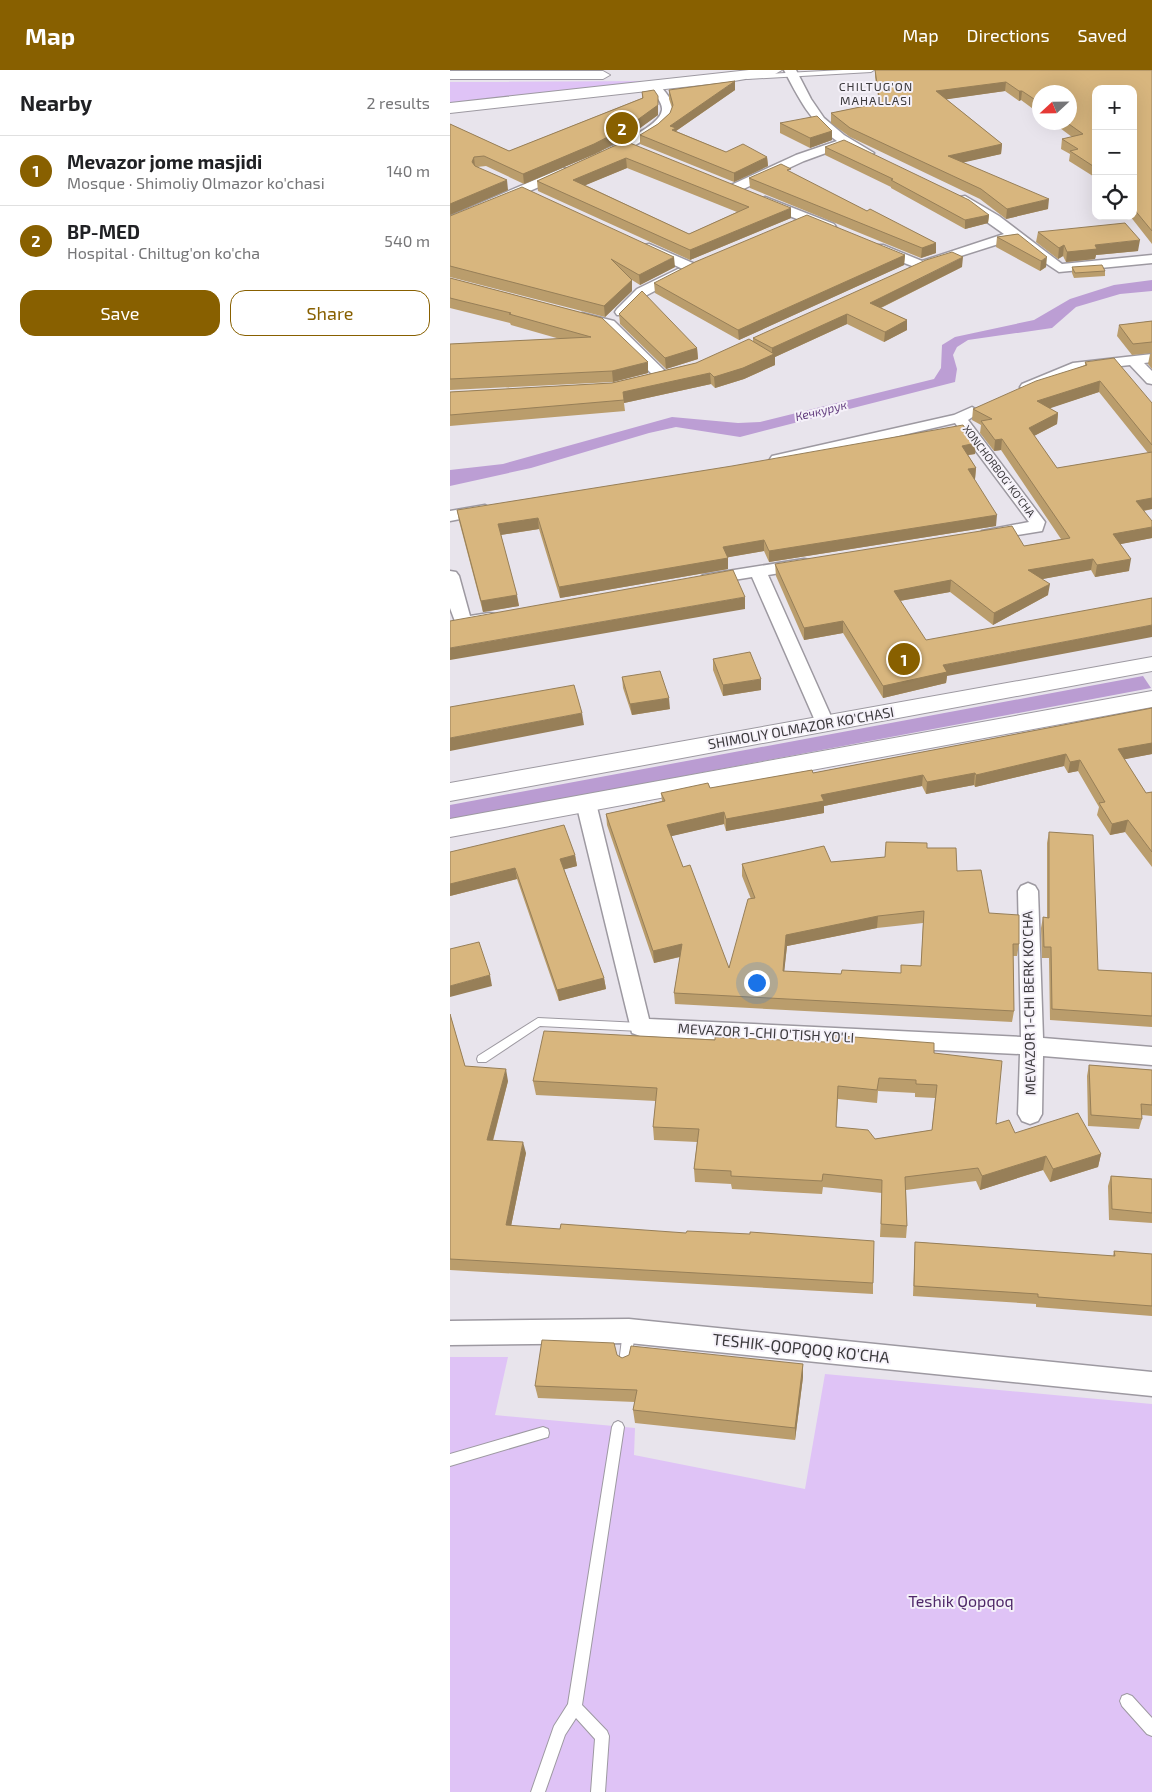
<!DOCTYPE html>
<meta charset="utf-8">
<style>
body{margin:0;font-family:"Exo 2",sans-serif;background:#f6f6f6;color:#202124}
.controls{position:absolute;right:15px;top:15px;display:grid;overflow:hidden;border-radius:10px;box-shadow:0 5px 20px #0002}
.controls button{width:45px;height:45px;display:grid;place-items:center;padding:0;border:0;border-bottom:1px solid #e0e0e0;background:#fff;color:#202124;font:25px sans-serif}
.compass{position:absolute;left:582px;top:15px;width:45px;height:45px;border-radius:50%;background:#fff;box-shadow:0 5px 20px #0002;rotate:248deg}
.you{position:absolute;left:306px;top:912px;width:18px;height:18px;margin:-12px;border:4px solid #fff;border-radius:50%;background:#1a73e8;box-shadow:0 0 0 8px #1a73e833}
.badge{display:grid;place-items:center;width:32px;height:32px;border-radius:50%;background:#886000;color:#fff;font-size:16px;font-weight:700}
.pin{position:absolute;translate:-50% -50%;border:2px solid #fff;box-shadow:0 1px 5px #0006}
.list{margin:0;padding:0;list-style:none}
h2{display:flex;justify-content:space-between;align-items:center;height:65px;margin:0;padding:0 20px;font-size:21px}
h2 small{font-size:16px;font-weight:400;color:#757577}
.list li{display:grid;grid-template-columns:32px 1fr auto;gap:15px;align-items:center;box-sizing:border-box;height:70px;padding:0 20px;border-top:1px solid #e0e0e0}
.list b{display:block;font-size:19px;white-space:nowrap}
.list p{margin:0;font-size:16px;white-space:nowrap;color:#757577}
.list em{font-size:16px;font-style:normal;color:#757577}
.actions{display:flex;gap:10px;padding:15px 20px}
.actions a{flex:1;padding:11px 0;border:1px solid #886000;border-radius:15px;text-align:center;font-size:18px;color:#886000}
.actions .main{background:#886000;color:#fff}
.icon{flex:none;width:28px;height:28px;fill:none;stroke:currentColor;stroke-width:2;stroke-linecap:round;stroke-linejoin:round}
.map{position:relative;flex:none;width:702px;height:1722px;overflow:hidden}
header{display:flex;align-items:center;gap:30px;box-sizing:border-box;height:70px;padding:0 25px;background:#886000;color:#fff}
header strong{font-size:24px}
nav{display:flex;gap:28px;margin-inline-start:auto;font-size:18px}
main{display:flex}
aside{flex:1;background:#fff}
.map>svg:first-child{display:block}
.green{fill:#dfc3f6}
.forest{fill:#ba9cd2}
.water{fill:#bc9ed4}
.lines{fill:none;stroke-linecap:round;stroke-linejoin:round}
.lane-casing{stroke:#9d99a1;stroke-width:2}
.street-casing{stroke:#9d99a1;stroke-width:3}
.secondary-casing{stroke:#9d99a1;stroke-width:2}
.primary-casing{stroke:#9d99a1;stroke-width:2}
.lane{fill:#fff;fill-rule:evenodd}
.street{fill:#fff;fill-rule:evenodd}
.secondary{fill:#fff;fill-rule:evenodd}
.primary{fill:#fff;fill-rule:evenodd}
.wall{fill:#ba9d6c;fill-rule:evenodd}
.shaded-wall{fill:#977f58}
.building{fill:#d8b67e;stroke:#977f58;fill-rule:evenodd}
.labels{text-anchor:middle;stroke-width:4;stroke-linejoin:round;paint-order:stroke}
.far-street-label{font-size:11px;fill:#3c3a3d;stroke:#f5f1f9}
.far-neighbourhood-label{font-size:12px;letter-spacing:1px;fill:#3c3a3d;stroke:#f5f1f9}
.far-water-label{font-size:12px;font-style:italic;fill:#623c7e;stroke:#f5f1f9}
.street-label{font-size:14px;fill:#3c3a3d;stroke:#f5f1f9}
.near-street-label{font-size:16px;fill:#3c3a3d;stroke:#f5f1f9}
.near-park-label{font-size:16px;fill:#4f2869;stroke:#f5f1f9}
</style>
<header>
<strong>Map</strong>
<nav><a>Map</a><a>Directions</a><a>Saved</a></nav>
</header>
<main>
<aside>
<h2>Nearby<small>2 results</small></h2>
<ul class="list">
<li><span class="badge">1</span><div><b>Mevazor jome masjidi</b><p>Mosque · Shimoliy Olmazor ko'chasi</p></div><em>140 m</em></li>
<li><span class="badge">2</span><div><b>BP-MED</b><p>Hospital · Chiltug'on ko'cha</p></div><em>540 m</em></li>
</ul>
<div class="actions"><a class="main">Save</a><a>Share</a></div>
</aside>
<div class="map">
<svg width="702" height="1722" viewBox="0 0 702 1722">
<rect width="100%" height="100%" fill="#e8e4ec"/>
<path class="green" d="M207,11L0,34V12Z
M0,1287H58L45,1345L185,1358L184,1385L355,1419L375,1304L702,1334V1722H0Z"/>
<path class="forest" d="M693,606L701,618L0,750V735Z"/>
<path class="water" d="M702,210V221L670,224L626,237L602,258L518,270L507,277L503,285L507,299L505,312L290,367L226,357L199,363L81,398L0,416V400L53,394L222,347L288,353L310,352L484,309L491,298L492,275L505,267L584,250L620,229L664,215Z"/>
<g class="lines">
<g class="lane-casing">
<path id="lane" d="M393,0H424L421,2L297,9L294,7L297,5Z
M88,948L190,953L194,954L195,957L194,960L190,961L90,956L36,992H28L27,989L28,986Z
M179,1255L183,1257L185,1261L181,1293L179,1297L175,1299L171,1297L169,1293L173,1261L175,1257Z
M168,1351L172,1353L174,1357L132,1635L157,1661L159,1666L155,1722H141L145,1669L126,1648L115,1665L95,1722H81L104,1656L118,1634L162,1357L164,1353Z
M93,1357L98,1359L99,1363L98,1367L0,1396V1384Z
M677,1624L682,1626L702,1648V1666L697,1664L672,1636L670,1631L672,1626Z"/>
</g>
<g class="street-casing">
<path id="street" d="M334,0H346L361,29L374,48L394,65L424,83L418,87L395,76L354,91L289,121H281L279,118L281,115L346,85L387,71C361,53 348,27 334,0Z
M205,13L209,14C214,21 225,32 224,41C221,57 166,90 151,87L149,84L151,81C165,75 210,57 212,40C213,32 203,23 199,16Z
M113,98L117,99L119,102L117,105L0,155V146Z
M515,126L549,146L612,194L702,185V193L609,202L561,170L470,199L423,181L421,178L423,175H433L472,191L554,164L510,133L509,130L510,127Z
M315,127L384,154L386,157L379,161L374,160L310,134L309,131Z
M199,174L245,194L247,197L245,200H235L194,181L192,178L194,175Z
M228,199L233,200L235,203L233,206L197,225L177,245H167L165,242L167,239L187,219Z
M132,243L164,251L217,303L219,306L217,309H207L154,257L127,250L125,247Z
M702,284V292L694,293L702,301V314L697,313L680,295L626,301L577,321L570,317L572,314L623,293Z
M522,337L530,342L518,350L595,452L592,461L538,470L532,469L530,465L532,461L579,452L505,353L328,394L320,389L322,386L504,345Z
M35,435L43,440L41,443L0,451V441Z
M354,489L360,490L363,494L360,498L318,505L384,653L382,657L375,659L368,657L366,653L302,507L259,514L253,513L250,509L253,505L259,504Z
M0,501L6,502L9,506L20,546L39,543L45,544L48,548L45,552L19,557L6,554L0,538Z
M136,726L143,728L146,733L199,949L571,967L568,821L571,816L578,813L585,816L588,821L593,968L702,977V995L593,986L592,1044L588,1051L580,1054L572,1051L568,1044L570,984L190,966L182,963L126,733L129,728Z
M179,1249L702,1302V1326L179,1273L0,1275V1251Z"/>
</g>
<g class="secondary-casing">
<path id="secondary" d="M702,587V601L0,731V713Z
M702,621V637L0,767V749Z"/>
</g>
<g class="primary-casing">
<path id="primary" d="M299,0H332L325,4L278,12L0,43V33Z
M0,1H153L160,5L153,9H0Z"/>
</g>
<use href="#lane" class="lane"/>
<use href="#street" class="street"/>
<use href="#secondary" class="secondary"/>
<use href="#primary" class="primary"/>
</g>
<path class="wall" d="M425,0H702V174L680,146H683V19H646V108L619,91L620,84L611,79L612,69L622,67L602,52H620L590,22V44L571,30L569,31L555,21L496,29L552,74L551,84L513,92L598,139L556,149L530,129L400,67L381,53V43L429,33L425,7Z
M219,20H285L226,61L276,82L317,87L318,96L284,112L190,74V65L208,54L220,43L222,38L219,29Z
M192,22L208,36V45L179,66L145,84L74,114L36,96L27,97L58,120L0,145V54L59,81L192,28Z
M330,53L382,61V70L360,78L330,63Z
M175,71L341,148L240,190L88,121L87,111ZM177,98L287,142L239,164L135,115Z
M375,77L539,145L538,153L515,159L441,118V117L375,85Z
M341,103L417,141L486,173V183L471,188L300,118L299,108Z
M0,146L225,197L190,215L182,210V221L155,247L0,207Z
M588,162L688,181L646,185L645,189L616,192L613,186L608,189L586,172Z
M568,164L596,197L590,201L546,177L547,167Z
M455,185L454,195L289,270L205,223L204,213Z
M512,197L431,238L457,250V260L434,272L397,254L325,287V295L294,309L265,318L261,314L174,333L175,341L0,356V322L162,313L246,293L303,271V268Z
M622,197L655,201V206L624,208L622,203Z
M0,208L152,248L198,303L163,312L0,320V274L110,269L61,255L60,253L0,238Z
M169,244L247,278L248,289L216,299L170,254Z
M702,251V283L682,285L667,266L669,255Z
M702,283V299L698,294L700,284Z
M635,292L702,333V439L694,441L702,468L670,474L679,501L645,507L641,500L592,509L598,525L543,555L500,522L450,531L497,606L496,613L433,628L393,563L354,570L326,506L325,494L574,476L611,469L551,380L544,381L530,363L531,355L522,350L523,339L635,295ZM649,322L698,383L607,398L584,366L607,354L608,343L599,338Z
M526,373L525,384L518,385L526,398L525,409H524L546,456L319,492L314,481L278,487V499L110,528L89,459L51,465L69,536L33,542L9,451L7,440Z
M263,589L311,620L273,626L263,600Z
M172,607L220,639L182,645L173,618Z
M702,638V684L674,689L696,723L702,722V797L675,762L660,765L647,745L649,737L628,701L618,703L614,696L525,717L524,715L476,724L472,716L374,736V743L276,761L274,754L221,766L233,797L279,898L301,829L292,806V794L381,792L435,787L477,778L507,801L539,843L569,874L567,886H563L564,941L562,952L225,934L224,923L230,887L204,893L157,755L156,744L212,731L211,723L260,718L363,703ZM473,853L471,896L451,903L391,904L334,901L337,876L427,858Z
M599,762L648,900L702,903V957L600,950L599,888H592L591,858L593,847L597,848V773Z
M0,782L125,785L127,796L114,799L154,908L156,919L109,931L67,809L0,826Z
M0,944L15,996L58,1011L43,1071L76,1083L61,1156L423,1213V1224L0,1200Z
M484,983L546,1054L565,1063L651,1084L648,1097L600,1112L593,1100L530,1120L526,1111L456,1120L457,1156L456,1168L430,1167L432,1123L373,1117L372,1124L282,1119L281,1114L245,1112L244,1099L247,1072L204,1070L203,1057L206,1031L86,1025L83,1011ZM428,1021L465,1023V1027L485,1028L482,1060L425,1069L386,1057L388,1029L427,1033Z
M639,995L702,1000V1046L692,1045V1049L689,1059L638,1056L637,1006Z
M661,1106L702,1109V1153L659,1150L658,1116Z
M465,1172L663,1186L664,1181L702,1184V1246L586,1237V1234L463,1226Z
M167,1285L172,1288L353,1294V1307L345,1370L185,1353L183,1340L185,1332L88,1328L85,1316Z"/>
<path class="shaded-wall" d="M285,11V20L226,61V67L220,56Z
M556,12L555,21L485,31L486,21Z
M569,21H572L571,30L569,31Z
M208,26V45L179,66L145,84L74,114L73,104Z
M382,61V70L360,78V68Z
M552,74L551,84L498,96V86Z
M24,87L25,97L22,92Z
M317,87L318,96L284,112V103Z
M176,88L177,98L124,120L123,110Z
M57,110L58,120L0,145V134Z
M599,129L598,139L556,149L557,139Z
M341,138V148L240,190V180Z
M539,145L538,153L515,159V150Z
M690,170L688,181L646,185L645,189L616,192L617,182L645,175Z
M486,173V183L471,188L472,178Z
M614,175L613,186L608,189L609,178Z
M455,185L454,195L289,270L288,260Z
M224,187L225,197L190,215L189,205Z
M513,187L512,197L420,243V233Z
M597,187L596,197L590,201L591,191Z
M182,210V221L155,247L154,236Z
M397,244V254L325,287V295L294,309L265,318L264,307L322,285V278Z
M457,250V260L434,272L435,262Z
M247,278L248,289L216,299L215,288Z
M198,292V303L163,312L162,301Z
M260,303L261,314L174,333L173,322Z
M650,311L649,322L586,343L587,331Z
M608,343L607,354L578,369L579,358Z
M552,369L551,380L544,381L545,370Z
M526,373L525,384L511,386L512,376Z
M526,398L525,409L517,410L518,399Z
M702,428V439L684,442L686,431Z
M547,445L546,456L319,492V481Z
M88,448L89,459L50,465L48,454Z
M702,457V468L661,476L663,464Z
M314,470V481L274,488L273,477Z
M278,488V499L110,528L109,517Z
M643,489L641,500L577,512L578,500Z
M681,489L679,501L645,507L647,495Z
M501,510L500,522L443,532L444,521Z
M600,514L598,525L543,555L544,543Z
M67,525L69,536L33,542L31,531Z
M295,527V539L0,590V578Z
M393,551V563L354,570V558Z
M702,555V567L497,606L496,613L433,628V616L493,595Z
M311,609V620L273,626V615Z
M219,628L220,639L182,645L180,634Z
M132,643L134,655L0,681V668Z
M702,673V684L666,691L668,679Z
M616,684L614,696L525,717L526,705Z
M630,690L628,701L618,703L620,692Z
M525,703L524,715L476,724L477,712Z
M473,705L472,716L374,736V743L276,761V749L371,725Z
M274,742V754L218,767L217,755Z
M678,750L675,762L660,765L662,754Z
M125,785L127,796L112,800L110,789Z
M65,798L67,809L0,826V814Z
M428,846L427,858L337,876L333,913V901L336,865Z
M232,874L233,886L204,893L203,881Z
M40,905L42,916L0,927V916Z
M154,908L156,919L109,931L107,920Z
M56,999L58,1011L40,1081L37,1070Z
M73,1072L76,1083L59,1166L56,1155Z
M651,1084L648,1097L600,1112L603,1099Z
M596,1086L593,1100L530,1120L532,1106Z
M353,1294V1307L345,1370V1358Z"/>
<path class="building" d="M425,0H702V161L683,138V19H646V98L620,81L628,79L612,69L633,64L616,52H620V22H590V33L572,21H569L556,12L486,21L552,74L498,86L599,129L557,139L531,119L400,58L381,43L430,33Z
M285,11L220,56L226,58L222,60L276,82L293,74L317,87L284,103L190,65L208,54L220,43L223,35L219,20Z
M204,20L208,26V35L179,56L144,74L73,104L34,86L24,87L22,92L25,96L57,110L0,134V54L59,81L193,28L192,22Z
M367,46L382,61L360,68L330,53Z
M394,70L519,130L539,145L515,150L441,110L443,109L375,77Z
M175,71L341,138L240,180L87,111ZM176,88L299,137L239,164L123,110Z
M331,94L341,99L337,100L417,141L420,139L486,173L472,178L299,108Z
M72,117L224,187L189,205L161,189L182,210L154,236L0,196V146Z
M357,145L455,185L288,260L204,213L245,192Z
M675,153L690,170L645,175L647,179L617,182L614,175L609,178L588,162Z
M568,164L597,187L591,191L547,167Z
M502,182L513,187L420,233L457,250L435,262L397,244L322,278L303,268L476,190Z
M652,195L655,201L625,203L622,197Z
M0,208L152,248L198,292L162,301L0,309V274L141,267L59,244L61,243L0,228Z
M192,221L247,278L215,288L169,244Z
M702,251V272L683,274L669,255Z
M299,269L324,284L293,298L264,307L260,303L173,322L174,330L0,345V322L162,313L246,293Z
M664,288L702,333V375L650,311L587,331L608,343L579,358L607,398L702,382V428L686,431L702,451V457L663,464L681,489L647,495L643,489L578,500L600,514L544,543L501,510L444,521L476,570L702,528V555L493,595L497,602L433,616L393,551L354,558L325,494L562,456L574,476L620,468L552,369L545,370L531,351L542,349L523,339L586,311L637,295L635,292Z
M513,355L526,373L512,376L526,398L518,399L547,445L319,481L314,470L273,477L278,488L109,517L88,448L48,454L67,525L31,531L7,440L282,396Z
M283,500L295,527L0,578V551Z
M300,582L311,609L273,615L263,589Z
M210,601L219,628L180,634L172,607Z
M124,615L132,643L0,668V637Z
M702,638V673L668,679L696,723L702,722V782L678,750L662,754L649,733L655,732L630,690L620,692L616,684L526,705L525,703L477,712L473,705L371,725L374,731L276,749L274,742L217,755L233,797L240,795L279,898L298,829L305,828L292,794L374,776L381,792L435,787L436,772L477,773V778H506L507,801L531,800L539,843L569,845V874H563L564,941L224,923L232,874L203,881L156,744L215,731L211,723L258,713L260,718L362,700L363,703ZM474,841L471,896L451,895V903L392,900L391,904L333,901L336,865L428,846Z
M114,755L125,785L110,789L154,908L107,920L65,798L0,814V782Z
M599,762L643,765L648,900L702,903V946L602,939L601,877H594L593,847L599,848Z
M29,872L40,905L0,916V879Z
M0,944L15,996L56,999L37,1070L73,1072L56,1155L110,1159L111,1154L236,1163L237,1161L300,1164V1162L424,1171L423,1213L0,1189Z
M94,961L265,970V967L376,972L377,965L484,973V983L552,991L546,1054L559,1050L565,1063L628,1043L651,1084L603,1099L596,1086L532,1106L528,1098L455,1107L457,1156L431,1154L432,1110L373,1104L372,1111L281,1106V1101L244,1099L249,1059L203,1057L207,1018L83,1011ZM429,1008L466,1010V1014L487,1015L482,1060L425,1069L418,1060L386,1057L388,1016L427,1020Z
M639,995L702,1000V1035L691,1034L692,1049L641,1045Z
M661,1106L702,1109V1143L662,1139Z
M465,1172L665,1186L664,1181L702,1184V1236L588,1227V1224L464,1216Z
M92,1270L164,1273L167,1285L172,1288L179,1285L181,1276L353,1294L345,1358L183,1340L187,1320L85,1316Z"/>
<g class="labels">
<g class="far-street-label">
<text transform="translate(549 401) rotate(53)" y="4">XONCHORBOG' KO'CHA</text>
</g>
<g class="far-neighbourhood-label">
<text x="426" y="21">CHILTUG'ON<tspan x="426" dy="14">MAHALLASI</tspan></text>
</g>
<g class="far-water-label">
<text transform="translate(371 341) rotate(-14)" y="4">Кечкурук</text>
</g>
<g class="street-label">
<text transform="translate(351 658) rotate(-10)" y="5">SHIMOLIY OLMAZOR KO'CHASI</text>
<text transform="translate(579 933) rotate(-91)" y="5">MEVAZOR 1-CHI BERK KO'CHA</text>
<text transform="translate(316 963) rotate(3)" y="5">MEVAZOR 1-CHI O'TISH YO'LI</text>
</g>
<g class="near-street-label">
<text transform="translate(351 1278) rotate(6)" y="6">TESHIK-QOPQOQ KO'CHA</text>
</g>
<g class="near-park-label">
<text x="511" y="1537">Teshik Qopqoq</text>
</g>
</g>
</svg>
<div class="controls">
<button>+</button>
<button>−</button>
<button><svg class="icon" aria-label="locate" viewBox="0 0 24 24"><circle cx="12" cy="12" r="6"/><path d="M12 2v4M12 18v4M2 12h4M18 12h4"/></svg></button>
</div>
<svg class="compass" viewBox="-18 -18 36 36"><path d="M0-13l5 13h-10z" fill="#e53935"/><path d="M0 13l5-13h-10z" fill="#757577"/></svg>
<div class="you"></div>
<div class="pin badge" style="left:454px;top:589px">1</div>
<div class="pin badge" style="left:172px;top:58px">2</div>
</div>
</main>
